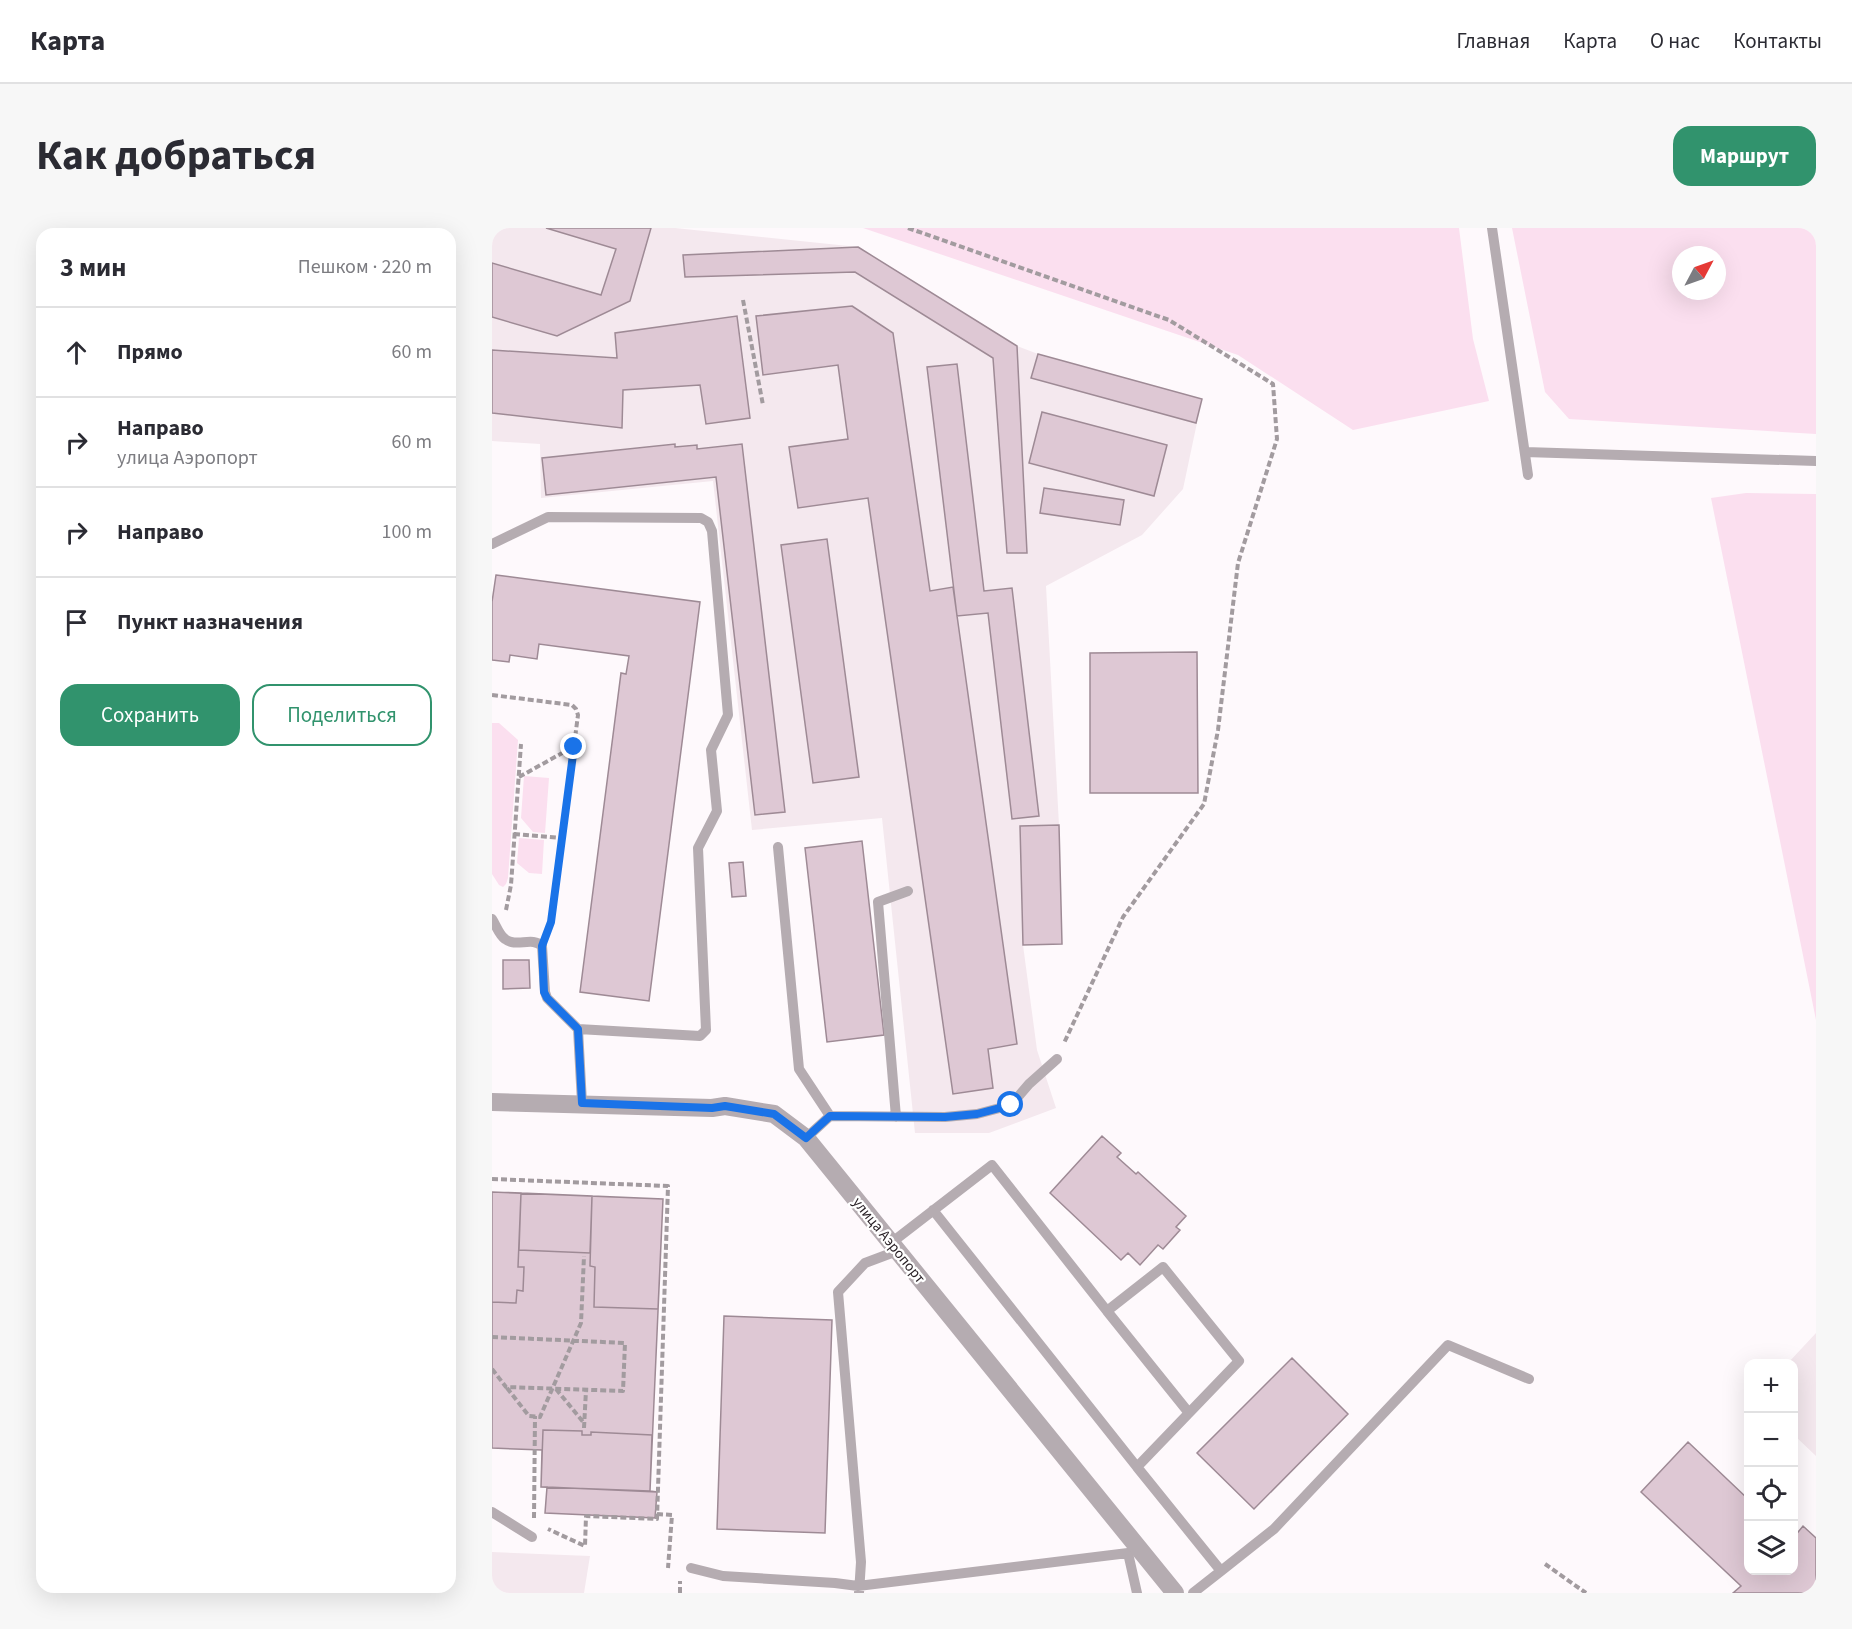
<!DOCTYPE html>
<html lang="ru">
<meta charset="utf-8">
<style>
body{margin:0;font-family:"Source Sans 3",sans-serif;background:#f7f7f7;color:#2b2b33}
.controls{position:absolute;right:18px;bottom:18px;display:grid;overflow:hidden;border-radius:12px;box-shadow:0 6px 24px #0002}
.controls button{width:54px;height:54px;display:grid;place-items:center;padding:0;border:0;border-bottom:2px solid #e1e1e2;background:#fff;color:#2b2b33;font:30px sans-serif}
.compass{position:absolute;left:1180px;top:18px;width:54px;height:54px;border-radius:50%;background:#fff;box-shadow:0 6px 24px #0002;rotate:49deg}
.stop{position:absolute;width:18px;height:18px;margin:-14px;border:4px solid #1a73e8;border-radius:50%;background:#fff}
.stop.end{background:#1a73e8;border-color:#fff;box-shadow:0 2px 6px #0008}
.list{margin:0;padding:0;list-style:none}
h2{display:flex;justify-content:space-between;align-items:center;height:78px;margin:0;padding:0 24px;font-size:26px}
h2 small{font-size:20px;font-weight:400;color:#7c7c81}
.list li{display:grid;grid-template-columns:39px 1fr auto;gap:18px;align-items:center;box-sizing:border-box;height:90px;padding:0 24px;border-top:2px solid #e1e1e2}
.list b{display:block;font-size:22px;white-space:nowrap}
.list p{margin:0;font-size:20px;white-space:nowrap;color:#7c7c81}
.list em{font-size:20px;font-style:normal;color:#7c7c81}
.actions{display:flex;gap:12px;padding:18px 24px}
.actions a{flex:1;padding:14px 0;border:2px solid #31936d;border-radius:18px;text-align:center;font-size:21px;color:#31936d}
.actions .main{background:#31936d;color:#fff}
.icon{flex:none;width:33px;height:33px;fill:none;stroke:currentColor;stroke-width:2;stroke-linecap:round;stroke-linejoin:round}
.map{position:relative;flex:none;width:1324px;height:1365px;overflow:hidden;border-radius:18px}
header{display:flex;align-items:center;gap:36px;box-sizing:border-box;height:84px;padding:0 30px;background:#fff;border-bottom:2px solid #e1e1e2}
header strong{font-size:28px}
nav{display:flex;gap:33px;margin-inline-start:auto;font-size:21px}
.intro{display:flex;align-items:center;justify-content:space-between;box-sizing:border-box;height:144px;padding:0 36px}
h1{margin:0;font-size:42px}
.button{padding:15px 27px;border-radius:18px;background:#31936d;color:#fff;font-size:21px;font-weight:700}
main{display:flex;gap:36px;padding:0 36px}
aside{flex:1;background:#fff;border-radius:18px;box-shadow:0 6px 24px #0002}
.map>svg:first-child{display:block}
.built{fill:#f4e8ee}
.green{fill:#fbdfef;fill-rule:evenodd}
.building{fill:#dec8d4;stroke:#9e8a95;stroke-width:1.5}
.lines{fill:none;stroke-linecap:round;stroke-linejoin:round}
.path{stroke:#a29b9f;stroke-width:4;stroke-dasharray:6 3;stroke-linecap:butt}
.lane{stroke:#b5acb1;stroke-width:10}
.street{stroke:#b5acb1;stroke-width:18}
.route{stroke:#1a73e8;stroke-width:8}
.labels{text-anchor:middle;stroke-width:4.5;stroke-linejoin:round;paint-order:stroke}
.street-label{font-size:15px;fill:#292126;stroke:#fff}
</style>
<header>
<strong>Карта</strong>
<nav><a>Главная</a><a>Карта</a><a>О нас</a><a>Контакты</a></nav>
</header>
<div class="intro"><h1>Как добраться</h1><a class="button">Маршрут</a></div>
<main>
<aside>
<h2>3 мин<small>Пешком · 220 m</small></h2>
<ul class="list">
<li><svg class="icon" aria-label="ahead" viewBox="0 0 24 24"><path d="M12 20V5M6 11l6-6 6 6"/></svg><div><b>Прямо</b></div><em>60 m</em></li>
<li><svg class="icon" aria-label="right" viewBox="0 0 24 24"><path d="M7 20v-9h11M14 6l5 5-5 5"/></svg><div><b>Направо</b><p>улица Аэропорт</p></div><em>60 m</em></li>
<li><svg class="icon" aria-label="right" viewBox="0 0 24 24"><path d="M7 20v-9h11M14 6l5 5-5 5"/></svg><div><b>Направо</b></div><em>100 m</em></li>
<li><svg class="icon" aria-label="arrive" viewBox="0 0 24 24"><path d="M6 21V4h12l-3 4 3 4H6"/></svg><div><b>Пункт назначения</b></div></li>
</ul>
<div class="actions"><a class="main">Сохранить</a><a>Поделиться</a></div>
</aside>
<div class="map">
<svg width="1324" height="1365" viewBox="0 0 1324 1365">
<rect width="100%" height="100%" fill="#fef9fc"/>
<path class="built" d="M0,0H183L366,19L525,118L546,126L710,171L691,261L650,307L554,358L567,597L528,599L531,717L545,822L564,880L497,905H423L390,590L260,602L221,253L49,270L48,216L0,213Z
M1324,1105V1228L1302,1207V1136L1296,1135Z
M0,1324L98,1328L92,1365H0Z"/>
<path class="green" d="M371,0H967L981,111L997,173L861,202L746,127Z
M1020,0H1324V206L1077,191L1053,164ZM1189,27H1225V63H1189Z
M1254,265L1324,266V792L1219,270Z
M0,495H7L26,512L16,650L14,656L11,659L7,657L0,646Z
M32,548L57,550L53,605L41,604L29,590Z
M27,610L52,612L50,646L37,645L25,635Z"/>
<path class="building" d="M54,0H159L138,73L65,108L0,89V35L109,67L124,21Z
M366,19L525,118L535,325H515L501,130L363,44L193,49L191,27Z
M360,78L401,105L438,363L461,359L525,816L496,821L501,860L461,866L376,270L306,280L297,219L356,211L346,137L271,147L264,88Z
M245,88L258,190L214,196L208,157L131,162L130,200L0,185V122L125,130L123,105Z
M546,126L710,171L704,195L539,150Z
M465,136L492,363L520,360L547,588L520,591L496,385L465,388L435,139Z
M550,184L675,217L662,268L537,235Z
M183,216V219L205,217V221L250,216L293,584L263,587L224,249L54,267L50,230Z
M552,260L632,272L628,297L548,285Z
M335,311L367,549L321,555L289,317Z
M4,347L208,374L157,773L88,764L129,445L134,446L137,428L47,416L45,431L18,427L17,434L0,432V374Z
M705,424L706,565H598V425Z
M567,597L570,716L531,717L528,598Z
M370,613L392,807L335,814L313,620Z
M251,634L254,668L240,669L237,635Z
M11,732H37L38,760L11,761Z
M610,908L629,925L625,929L644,946L646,944L694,988L684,999L688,1002L671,1021L666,1017L648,1037L636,1025L629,1032L558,965Z
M0,964L29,965L26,1039H32L31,1063L25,1062L24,1075L0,1074Z
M0,964L171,971L158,1263L165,1264L163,1290L53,1285L55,1259H49L50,1222L0,1220Z
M29,965L100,968L98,1025L27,1022Z
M100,968L171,971L166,1081L102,1079L103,1039L98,1038Z
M232,1088L340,1092L333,1305L225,1301Z
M800,1130L856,1186L762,1281L705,1225Z
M51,1202L90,1203V1207H99V1204L160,1207L158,1263L49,1259Z
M1196,1214L1256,1271V1342H1302V1309L1311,1298L1324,1310V1365H1241L1249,1358L1149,1264Z
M55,1259L165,1264L163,1290L53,1285Z"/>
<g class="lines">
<path class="path" d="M416,0L677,92L781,156L785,211L746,335L726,502L712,576L631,689L572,815
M251,72L271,177
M0,467L80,477L84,481L86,487L59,694L57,701
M27,549L81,519
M22,606L70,610
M14,682L19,657L29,516
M0,951L176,958L165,1291L94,1288L93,1318L56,1301
M0,1109L133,1115L131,1163L14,1159L0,1141
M15,1160L37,1188L48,1189L89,1095L92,1028
M64,1161L92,1195
M92,1200L94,1162
M165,1286L180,1287L176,1340
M42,1290L43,1188
M1053,1336L1094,1365
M188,1365V1353"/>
<path class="lane" d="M1000,0L1036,247
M1033,224L1324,233
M0,316L56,289L209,290L216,294L220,303L236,487L219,522L225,583L206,620L214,802L208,808L86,801L55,770L53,764L50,718C40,708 24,720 13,711C7,707 4,697 0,691
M286,619L307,841L338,888
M86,801L90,875
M404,889L386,674L416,663
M314,910L338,888L453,889L485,886L519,877L537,856L565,831
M441,982L645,1239
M399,1015L500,937L615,1083
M697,1185L615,1083L671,1039L747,1133L645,1239L729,1343L701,1365
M0,1284L40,1309
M199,1340L231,1348L343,1355L366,1358L636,1325L645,1365
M729,1343L782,1301L956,1117L1037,1151
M367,1365L369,1334L346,1064L373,1035L405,1023"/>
<path class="street" d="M0,874L220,880L233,878L282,886L314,910L683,1365"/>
</g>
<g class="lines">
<path class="route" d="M82,519L59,694L50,718L52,764L55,770L86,801L90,875L220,880L233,878L282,886L314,910L338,888L453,889L485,886L519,877"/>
</g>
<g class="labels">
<g class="street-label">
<text transform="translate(397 1012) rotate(51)" y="5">улица Аэропорт</text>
</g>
</g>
</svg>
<div class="controls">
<button>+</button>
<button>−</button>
<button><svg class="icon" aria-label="locate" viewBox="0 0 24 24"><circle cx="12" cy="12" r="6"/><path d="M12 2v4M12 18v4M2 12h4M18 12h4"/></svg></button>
<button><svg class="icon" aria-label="layers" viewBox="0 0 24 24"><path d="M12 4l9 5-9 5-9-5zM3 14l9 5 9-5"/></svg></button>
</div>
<svg class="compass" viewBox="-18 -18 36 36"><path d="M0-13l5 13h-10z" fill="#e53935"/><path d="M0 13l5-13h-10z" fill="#7c7c81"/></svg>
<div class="stop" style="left:519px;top:877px"></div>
<div class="stop end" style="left:82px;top:519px"></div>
</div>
</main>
